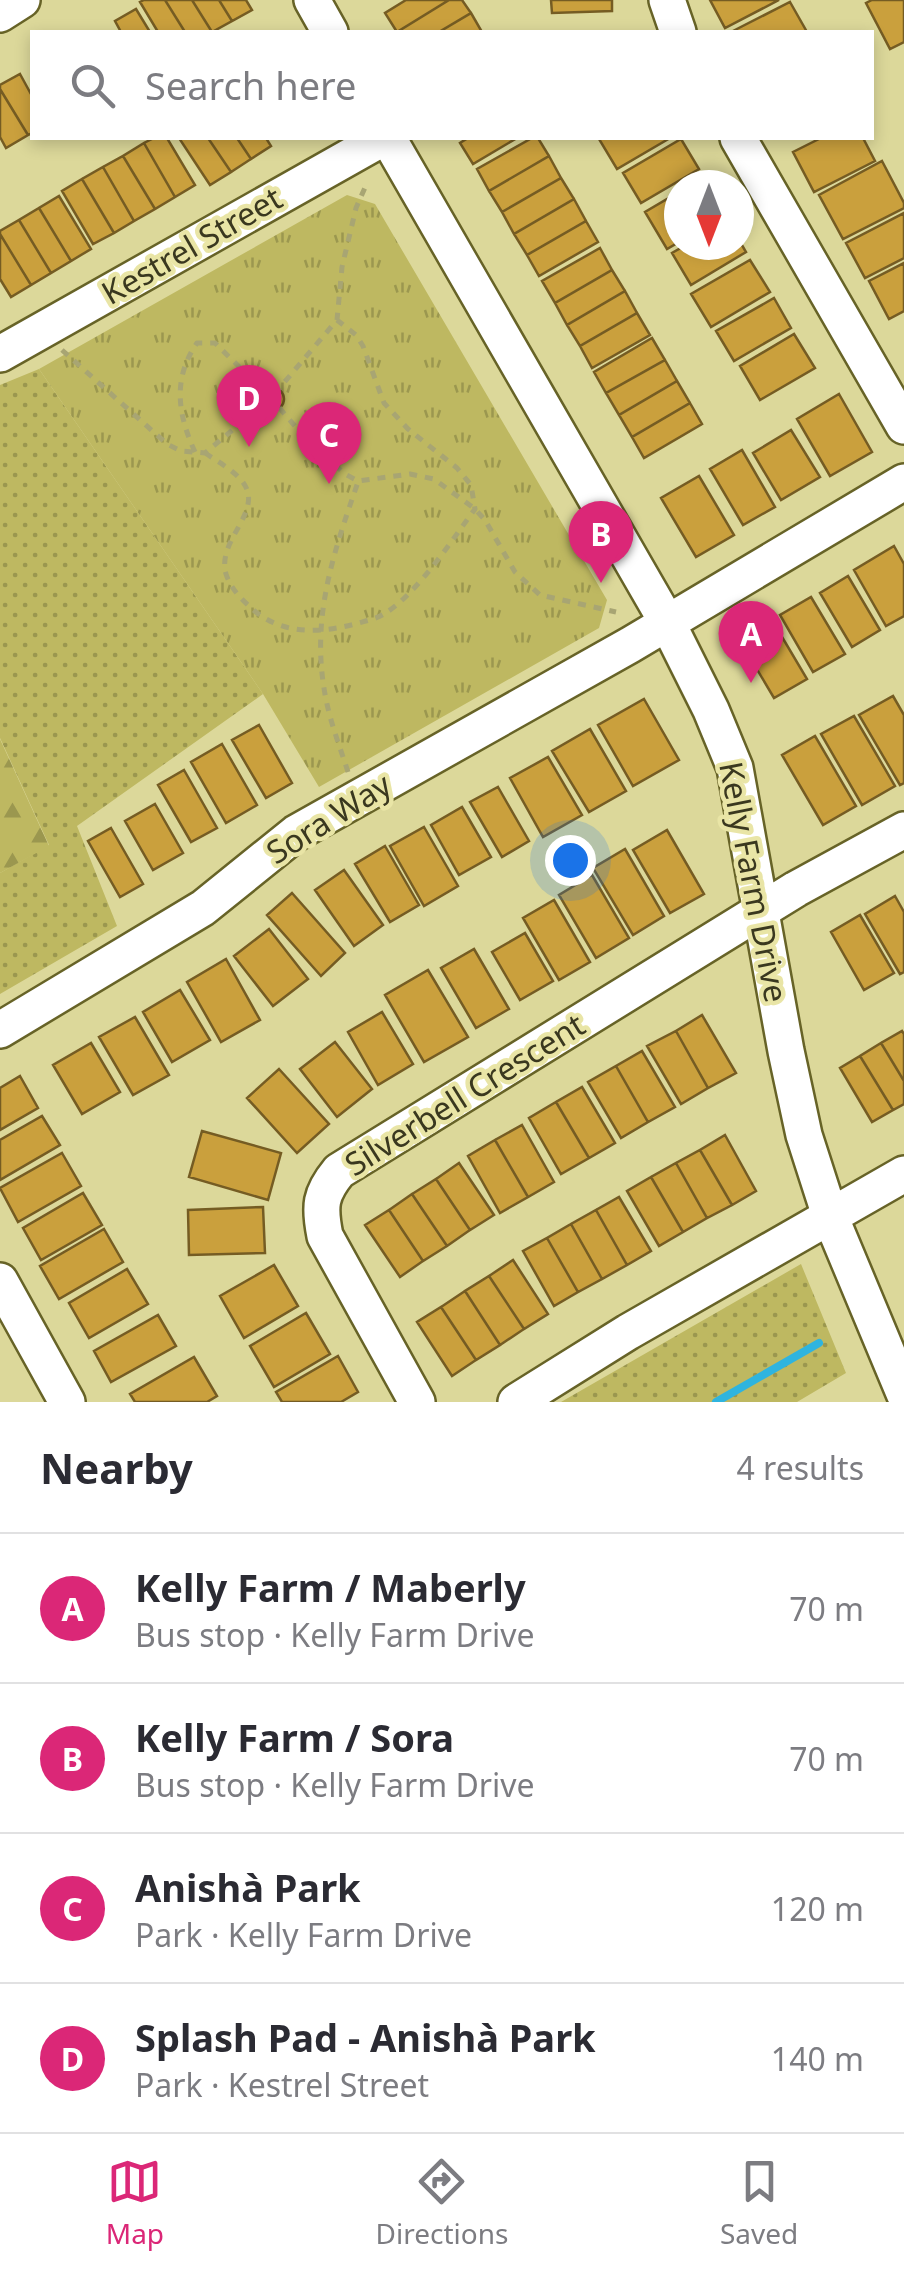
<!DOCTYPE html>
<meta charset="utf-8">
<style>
body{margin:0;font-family:"Noto Sans",sans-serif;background:#f2f2f3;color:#2b2b33}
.compass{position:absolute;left:664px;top:170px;width:90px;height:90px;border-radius:50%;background:#fff;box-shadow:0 5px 15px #0003;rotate:180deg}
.you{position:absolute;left:570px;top:860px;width:35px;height:35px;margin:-25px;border:8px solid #fff;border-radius:50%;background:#1a73e8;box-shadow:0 0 0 15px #1a73e833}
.badge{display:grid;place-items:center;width:65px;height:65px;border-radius:50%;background:#db2777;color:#fff;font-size:32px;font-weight:700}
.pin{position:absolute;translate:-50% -82px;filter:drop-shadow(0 2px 5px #0008)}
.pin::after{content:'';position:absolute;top:52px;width:35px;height:30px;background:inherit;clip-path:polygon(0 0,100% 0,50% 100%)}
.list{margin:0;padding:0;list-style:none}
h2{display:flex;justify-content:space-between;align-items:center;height:130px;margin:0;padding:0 40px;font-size:42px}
h2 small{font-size:32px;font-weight:400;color:#7c7c81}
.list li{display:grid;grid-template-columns:65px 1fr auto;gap:30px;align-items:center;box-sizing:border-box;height:150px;padding:0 40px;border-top:2px solid #e1e1e2}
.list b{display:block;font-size:38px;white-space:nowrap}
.list p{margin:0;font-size:32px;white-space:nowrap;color:#7c7c81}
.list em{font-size:32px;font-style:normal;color:#7c7c81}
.icon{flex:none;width:55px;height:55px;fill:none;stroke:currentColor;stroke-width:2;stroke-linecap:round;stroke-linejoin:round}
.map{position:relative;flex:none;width:904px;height:1402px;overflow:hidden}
.search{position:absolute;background:#fff;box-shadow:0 5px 15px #0003;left:30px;right:30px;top:30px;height:110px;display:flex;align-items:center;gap:25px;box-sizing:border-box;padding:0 35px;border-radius:0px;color:#7c7c81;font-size:38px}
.sheet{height:730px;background:#fff}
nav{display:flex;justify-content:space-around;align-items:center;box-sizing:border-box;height:140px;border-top:2px solid #e1e1e2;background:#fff;font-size:28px;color:#7c7c81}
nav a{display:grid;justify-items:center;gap:5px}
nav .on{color:#db2777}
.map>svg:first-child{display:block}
.grass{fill:url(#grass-dots)}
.forest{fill:url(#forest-firs)}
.park{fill:url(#park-tufts)}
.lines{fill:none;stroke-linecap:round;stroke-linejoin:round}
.stream{stroke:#2fb4df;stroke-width:8}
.building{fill:#caa03d;stroke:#755c23;stroke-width:2.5}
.minor-casing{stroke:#676327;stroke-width:40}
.path{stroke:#a8a573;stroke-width:5;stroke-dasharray:8 8;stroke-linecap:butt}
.minor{stroke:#fff;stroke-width:35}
.labels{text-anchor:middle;stroke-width:9;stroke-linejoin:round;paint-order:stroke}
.street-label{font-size:32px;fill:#3a381f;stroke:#e9e5a6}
</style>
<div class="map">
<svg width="904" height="1402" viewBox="0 0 904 1402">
<defs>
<pattern id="grass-dots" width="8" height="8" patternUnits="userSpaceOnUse" patternTransform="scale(2.5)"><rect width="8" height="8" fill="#beb861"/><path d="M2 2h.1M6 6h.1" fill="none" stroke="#9b974f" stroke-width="1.8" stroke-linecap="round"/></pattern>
<pattern id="forest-firs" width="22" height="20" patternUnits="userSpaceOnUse" patternTransform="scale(2.5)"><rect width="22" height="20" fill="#beb861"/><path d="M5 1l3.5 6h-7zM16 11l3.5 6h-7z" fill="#9b974f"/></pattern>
<pattern id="park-tufts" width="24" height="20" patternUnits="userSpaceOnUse" patternTransform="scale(2.5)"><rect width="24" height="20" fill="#beb861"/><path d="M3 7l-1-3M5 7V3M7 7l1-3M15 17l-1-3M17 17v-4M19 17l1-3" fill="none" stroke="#9b974f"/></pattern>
</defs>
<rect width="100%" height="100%" fill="#dcd89a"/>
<path class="grass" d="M39,369L263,694L77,826L117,926L0,994V873L49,845L0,738V385Z
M801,1264L846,1373L797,1402H561Z"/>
<path class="forest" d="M0,739L49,846L0,873Z"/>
<path class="park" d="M347,195L375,204L607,600L599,628L319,787L263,694L39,369Z"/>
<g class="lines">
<path class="stream" d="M716,1402L819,1343"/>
</g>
<path class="building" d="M144,0H165L185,32H158L140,2Z
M165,0H192L212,32H185Z
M192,0H219L232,21L212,32Z
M219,0H246L252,10L232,21Z
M406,0H449L397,32L385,13Z
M449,0H462L471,13L439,32H397Z
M551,0H612V11L552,13Z
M710,0H779L725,28Z
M872,0H904V42L890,49L866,3Z
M790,2L807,32H731Z
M136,9L150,32H121L115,21Z
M471,13L482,32H439Z
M20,74L32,96V133L28,135L0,89V85Z
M0,89L28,135L6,148L0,137Z
M154,138H167L195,185L175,197L144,143Z
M179,138H208L231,172L210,185Z
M208,138H237L251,159L231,172Z
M237,138H266L271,146L251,159Z
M468,138H517L473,164L460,143Z
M532,138H538L549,156L489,191L477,169Z
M602,138H670L617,169L599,139Z
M821,138H863L875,161L814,192L793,152Z
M681,139L699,169L641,203L623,173Z
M144,143L175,197L155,209L123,156Z
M123,156L155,209L134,221L103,167Z
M549,156L561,178L502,212L489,191Z
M882,161L904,203V208L843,239L819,195Z
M103,167L134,221L114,233L82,179Z
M561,178L574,199L514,234L502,212Z
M82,179L114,233L93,244L62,191Z
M679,192V242L667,249L645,212Z
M59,196L91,249L71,261L39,208Z
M574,199L586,221L527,255L514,234Z
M39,208L71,261L51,273L19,220Z
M904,213V258L865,278L846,243Z
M19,220L51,273L31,285L0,234V231Z
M586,221L598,242L539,276L527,255Z
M0,234L31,285L11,297L0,279Z
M739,240L746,252L691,285L672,253L686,245H739Z
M600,248L612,270L555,303L542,281Z
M750,260L770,292L711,327L691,294Z
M904,263V311L889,319L869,281Z
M612,270L625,291L567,325L555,303Z
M625,291L637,313L580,346L567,325Z
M774,298L791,328L734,361L716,331Z
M637,313L650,335L592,368L580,346Z
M794,334L815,368L760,400L740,366Z
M652,338L665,360L606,393L594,372Z
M665,360L677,381L619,415L606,393Z
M677,381L690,403L632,437L619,415Z
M262 399a11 11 0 1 1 22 0a11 11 0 1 1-22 0Z
M839,394L872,452L830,476L797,419Z
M690,403L702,424L644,458L632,437Z
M791,430L820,477L781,500L753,453Z
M742,450L775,507L743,525L710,469Z
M699,476L734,535L696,557L661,498Z
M894,546L904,564V616L886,626L854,570Z
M848,576L880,630L852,647L820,593Z
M811,597L845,654L813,672L780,615Z
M772,620L807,679L774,698L739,639Z
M893,696L904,715V783L900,785L859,715Z
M644,699L679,760L633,786L598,725Z
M854,716L895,786L862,805L821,734Z
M259,725L292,783L266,798L232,740Z
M590,729L626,791L589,812L552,751Z
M815,736L856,806L823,825L782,755Z
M222,744L257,805L226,823L191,762Z
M548,757L582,815L543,837L510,778Z
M184,770L217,828L191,842L158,785Z
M498,787L529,841L502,857L470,802Z
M155,804L183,853L153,870L125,821Z
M462,807L491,857L459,875L431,825Z
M424,827L458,886L424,906L390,846Z
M111,828L143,884L120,897L88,841Z
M667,830L704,894L670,913L633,850Z
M385,846L419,905L390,922L355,864Z
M625,849L664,916L633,935L593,868Z
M344,870L383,925L354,946L315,890Z
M592,875L629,938L596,958L559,895Z
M292,893L345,953L321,976L267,915Z
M895,896L904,912V972L900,974L865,914Z
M554,900L590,962L559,980L523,918Z
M860,915L894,973L864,990L831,932Z
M269,929L308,979L273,1006L234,956Z
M525,933L553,981L520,1000L492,952Z
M474,949L509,1009L476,1028L441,968Z
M226,959L260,1020L221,1042L187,982Z
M428,970L468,1037L424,1062L385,995Z
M180,990L210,1040L172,1062L143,1012Z
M382,1012L413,1064L378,1085L348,1032Z
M702,1015L736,1073L708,1088L676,1031Z
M135,1017L169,1075L133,1095L99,1037Z
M676,1031L708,1088L681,1104L647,1046Z
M902,1031L904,1034V1081L881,1043Z
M335,1042L372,1089L337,1117L300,1069Z
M91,1043L120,1092L82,1114L53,1065Z
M881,1043L904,1081V1104L893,1110L860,1056Z
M642,1051L675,1107L648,1122L616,1066Z
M860,1056L893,1110L872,1122L840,1068Z
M616,1066L648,1122L621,1138L588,1082Z
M279,1069L329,1124L297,1153L247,1098Z
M20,1076L38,1108L0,1130V1088Z
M582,1087L615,1143L589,1158L556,1102Z
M556,1102L589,1158L561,1174L529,1118Z
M42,1116L60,1145L0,1180V1140Z
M522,1125L554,1182L528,1197L495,1140Z
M202,1131L281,1153L268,1200L189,1177Z
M725,1135L756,1191L732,1205L700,1150Z
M495,1140L528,1197L500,1213L468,1156Z
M700,1150L732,1205L707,1218L676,1163Z
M62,1153L81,1186L18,1222L0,1188Z
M459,1163L494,1215L470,1230L436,1179Z
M676,1163L707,1218L683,1232L651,1177Z
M651,1177L683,1232L659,1246L627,1191Z
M436,1179L470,1230L447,1246L412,1194Z
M83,1193L102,1225L41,1260L23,1228Z
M412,1194L447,1246L423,1261L389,1210Z
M619,1197L651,1251L627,1265L596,1210Z
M263,1207L265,1253L189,1255L188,1210Z
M389,1210L423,1261L400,1277L365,1225Z
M596,1210L627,1265L602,1279L571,1224Z
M571,1224L602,1279L578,1292L547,1238Z
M104,1229L123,1262L59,1299L40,1266Z
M547,1238L578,1292L554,1306L523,1251Z
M513,1260L548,1314L524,1329L489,1276Z
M274,1265L298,1306L244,1338L220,1296Z
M127,1269L148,1304L89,1338L69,1303Z
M489,1276L524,1329L500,1345L465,1291Z
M465,1291L500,1345L476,1360L441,1307Z
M441,1307L476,1360L452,1376L417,1322Z
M306,1313L330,1354L274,1387L250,1346Z
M158,1315L176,1346L111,1382L94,1351Z
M338,1356L358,1392L341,1402H282L276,1392Z
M194,1357L217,1396L207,1402H135L130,1394Z"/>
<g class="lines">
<g class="minor-casing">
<path id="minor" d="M312,0L330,32
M667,0L678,32
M0,14L22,0
M388,138L667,622L711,710L735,768L786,1051L804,1135L830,1216L904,1393
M738,138L904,426
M0,354L383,138
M0,1030L203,908L296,833L630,645L904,482
M0,1281L67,1402
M417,1402L325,1236C319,1206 320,1194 339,1171L796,889L904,830
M516,1402L628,1332L904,1174"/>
</g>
<path class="path" d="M62,350L167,444L181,451L205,453L271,398L337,320L342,267L356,208L367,183
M195,452C178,415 172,379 197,343H215L271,398L305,438L345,474L358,481L410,474L434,479L475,509L485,520L515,572L540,595L616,612
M205,453C217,461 233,470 242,481C266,511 216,539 226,574C230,586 238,596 248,605C278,635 317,634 355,624C365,621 376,619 384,614C417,594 452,540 475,509L471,485L457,468L408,429L384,403L363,346L356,335L337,320
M348,772C341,750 332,727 327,704C309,623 332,557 358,482"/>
<use href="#minor" class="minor"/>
</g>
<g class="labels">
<g class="street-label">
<text transform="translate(192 246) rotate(-30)" y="11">Kestrel Street</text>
<text transform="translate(329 819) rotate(-32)" y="11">Sora Way</text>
<text transform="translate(753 882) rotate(79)" y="11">Kelly Farm Drive</text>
<text transform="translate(465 1095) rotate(-32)" y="11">Silverbell Crescent</text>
</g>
</g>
</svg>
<svg class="compass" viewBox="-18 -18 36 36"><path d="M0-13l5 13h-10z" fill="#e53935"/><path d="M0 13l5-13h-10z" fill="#7c7c81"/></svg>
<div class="you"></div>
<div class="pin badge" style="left:751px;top:683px">A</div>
<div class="pin badge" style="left:601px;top:583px">B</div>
<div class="pin badge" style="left:329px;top:484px">C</div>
<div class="pin badge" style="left:249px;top:447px">D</div>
<div class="search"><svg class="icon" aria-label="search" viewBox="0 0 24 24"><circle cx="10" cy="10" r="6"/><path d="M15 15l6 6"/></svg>Search here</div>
</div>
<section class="sheet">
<h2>Nearby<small>4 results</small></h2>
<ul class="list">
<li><span class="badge">A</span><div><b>Kelly Farm / Maberly</b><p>Bus stop · Kelly Farm Drive</p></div><em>70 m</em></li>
<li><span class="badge">B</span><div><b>Kelly Farm / Sora</b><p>Bus stop · Kelly Farm Drive</p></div><em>70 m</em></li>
<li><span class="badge">C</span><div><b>Anishà Park</b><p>Park · Kelly Farm Drive</p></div><em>120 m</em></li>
<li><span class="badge">D</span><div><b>Splash Pad - Anishà Park</b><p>Park · Kestrel Street</p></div><em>140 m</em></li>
</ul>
</section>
<nav>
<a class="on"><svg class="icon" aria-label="map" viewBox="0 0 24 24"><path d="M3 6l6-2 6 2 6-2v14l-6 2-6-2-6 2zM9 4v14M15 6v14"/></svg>Map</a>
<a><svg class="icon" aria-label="directions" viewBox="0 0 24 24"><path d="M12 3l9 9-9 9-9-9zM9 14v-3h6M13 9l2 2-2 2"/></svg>Directions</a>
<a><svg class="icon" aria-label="saved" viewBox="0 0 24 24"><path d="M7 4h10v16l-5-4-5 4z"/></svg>Saved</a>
</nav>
